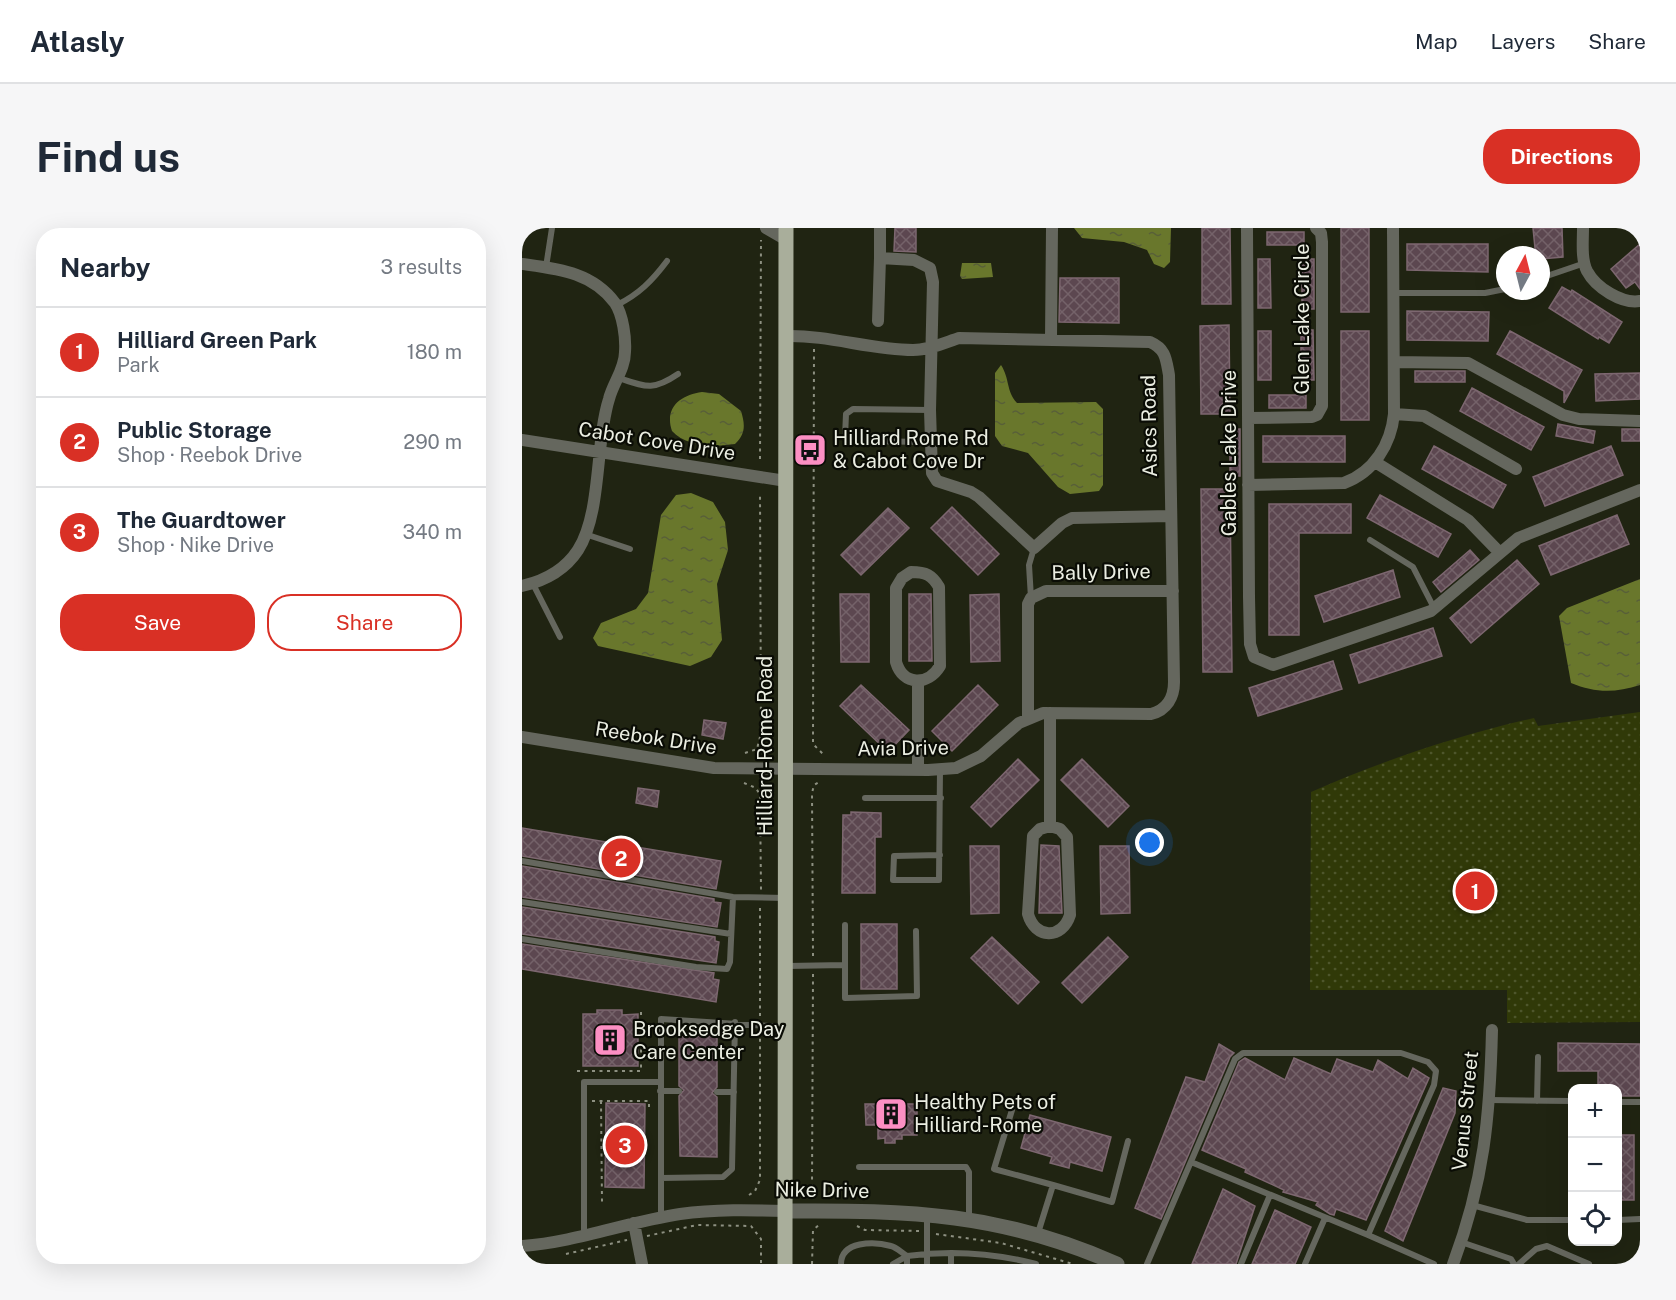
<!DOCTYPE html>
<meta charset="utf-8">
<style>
body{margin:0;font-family:"Public Sans",sans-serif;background:#f6f6f7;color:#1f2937}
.controls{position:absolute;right:18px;bottom:18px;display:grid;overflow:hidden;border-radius:12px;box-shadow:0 6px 24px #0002}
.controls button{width:54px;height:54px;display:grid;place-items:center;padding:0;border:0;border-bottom:2px solid #e0e1e3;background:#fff;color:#1f2937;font:30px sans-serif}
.compass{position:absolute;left:974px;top:18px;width:54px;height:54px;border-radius:50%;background:#fff;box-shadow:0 6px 24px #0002;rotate:7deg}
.you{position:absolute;left:628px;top:615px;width:21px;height:21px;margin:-15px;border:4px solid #fff;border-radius:50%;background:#1a73e8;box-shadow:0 0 0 9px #1a73e833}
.badge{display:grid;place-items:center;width:39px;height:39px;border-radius:50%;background:#d93025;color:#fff;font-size:20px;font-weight:700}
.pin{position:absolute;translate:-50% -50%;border:3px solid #fff;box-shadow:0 2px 6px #0006}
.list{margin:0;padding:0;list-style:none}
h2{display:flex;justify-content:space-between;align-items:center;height:78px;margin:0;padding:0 24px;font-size:26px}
h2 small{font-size:20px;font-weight:400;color:#747a83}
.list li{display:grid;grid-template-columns:39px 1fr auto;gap:18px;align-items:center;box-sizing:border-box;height:90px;padding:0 24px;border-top:2px solid #e0e1e3}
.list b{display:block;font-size:22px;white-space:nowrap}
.list p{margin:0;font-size:20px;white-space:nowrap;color:#747a83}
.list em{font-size:20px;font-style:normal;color:#747a83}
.actions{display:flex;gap:12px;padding:18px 24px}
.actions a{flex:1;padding:14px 0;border:2px solid #d93025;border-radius:24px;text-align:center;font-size:21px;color:#d93025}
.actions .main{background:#d93025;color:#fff}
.icon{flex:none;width:33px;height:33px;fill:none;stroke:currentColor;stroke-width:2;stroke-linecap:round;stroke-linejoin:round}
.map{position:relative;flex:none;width:1118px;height:1036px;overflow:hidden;border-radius:24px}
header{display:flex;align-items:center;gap:36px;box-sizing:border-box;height:84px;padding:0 30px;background:#fff;border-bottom:2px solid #e0e1e3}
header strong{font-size:28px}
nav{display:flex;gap:33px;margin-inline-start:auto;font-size:21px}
.intro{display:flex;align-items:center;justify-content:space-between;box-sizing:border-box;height:144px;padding:0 36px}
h1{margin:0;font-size:42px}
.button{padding:15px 27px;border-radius:24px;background:#d93025;color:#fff;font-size:21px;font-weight:700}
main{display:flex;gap:36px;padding:0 36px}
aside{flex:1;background:#fff;border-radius:24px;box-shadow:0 6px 24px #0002}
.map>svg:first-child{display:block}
.park{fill:url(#park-dots)}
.water{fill:url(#water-ripples)}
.building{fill:url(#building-cross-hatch);stroke:#7d6770;stroke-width:1.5}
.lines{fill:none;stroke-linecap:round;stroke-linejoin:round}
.path{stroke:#8d9081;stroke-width:2;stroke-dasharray:3 4.5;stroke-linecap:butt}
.service{stroke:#65675e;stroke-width:6}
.minor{stroke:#65675e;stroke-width:12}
.tertiary{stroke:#65675e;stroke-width:15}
.primary{stroke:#a9ae9b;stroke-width:15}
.labels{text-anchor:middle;stroke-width:4.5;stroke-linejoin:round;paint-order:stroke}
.street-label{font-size:20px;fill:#ebeee2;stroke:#0a0c05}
.poi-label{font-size:20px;fill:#ebeee2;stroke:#0a0c05;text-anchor:start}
</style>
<header>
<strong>Atlasly</strong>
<nav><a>Map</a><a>Layers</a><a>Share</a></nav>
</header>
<div class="intro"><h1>Find us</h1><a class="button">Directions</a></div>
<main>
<aside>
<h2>Nearby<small>3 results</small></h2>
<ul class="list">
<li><span class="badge">1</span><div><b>Hilliard Green Park</b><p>Park</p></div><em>180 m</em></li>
<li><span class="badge">2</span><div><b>Public Storage</b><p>Shop · Reebok Drive</p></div><em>290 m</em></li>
<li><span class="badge">3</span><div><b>The Guardtower</b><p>Shop · Nike Drive</p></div><em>340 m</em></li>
</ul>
<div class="actions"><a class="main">Save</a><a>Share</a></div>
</aside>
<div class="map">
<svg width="1118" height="1036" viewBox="0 0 1118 1036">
<defs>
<pattern id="park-dots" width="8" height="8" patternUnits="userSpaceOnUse" patternTransform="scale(1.5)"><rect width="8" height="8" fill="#303908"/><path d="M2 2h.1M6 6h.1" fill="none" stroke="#4e562c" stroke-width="1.8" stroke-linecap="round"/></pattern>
<pattern id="water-ripples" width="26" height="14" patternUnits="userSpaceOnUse" patternTransform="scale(1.5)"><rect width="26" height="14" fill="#69772c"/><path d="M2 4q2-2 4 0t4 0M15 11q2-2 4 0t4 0" fill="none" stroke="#585f38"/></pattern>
<pattern id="building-cross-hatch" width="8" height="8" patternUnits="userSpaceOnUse" patternTransform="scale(1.5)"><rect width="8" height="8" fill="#5c4750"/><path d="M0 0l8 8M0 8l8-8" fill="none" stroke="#746269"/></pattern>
</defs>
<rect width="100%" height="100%" fill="#202412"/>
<path class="park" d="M1118,484V794L985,795V762H788L789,564C862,532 934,508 1012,490L1016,498Z"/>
<path class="water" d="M552,0H649L648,34L642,40L632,36L625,22L602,14L560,10Z
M440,35H469L471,49L440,51L438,48Z
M479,137C488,151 484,163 495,175L574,174L581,181V257L577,263L548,266L536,259L506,225L480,218L473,208V145Z
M180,164L197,166L219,183C223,196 224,206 213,216C194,219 164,219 150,203C142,179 159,167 180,164Z
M169,265L191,274L203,294L206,322L195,356L200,412L189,429L168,438L76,418L71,410L79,395L114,381L126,365L139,287L154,267Z
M1118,351V457C1093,465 1073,465 1049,455L1037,388L1045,380Z"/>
<path class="building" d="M373,0H394V24L372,23Z
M680,0H708L709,76H680Z
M819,0H847V84H819Z
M1011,0H1040L1041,29L1019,31L1013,20Z
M745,4H782V17H745Z
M885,16H966V44L885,42Z
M1118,16V61L1113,54L1104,60L1089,41Z
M736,31H748L749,80H736Z
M780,31H792V81H780Z
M538,50H597V95L537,94Z
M1040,59L1049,64L1050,62L1100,94L1087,115L1077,109L1076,111L1027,80Z
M885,83L967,84L966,113L885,112Z
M707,97L708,186H679L678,98Z
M779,102H791L792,152H779Z
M736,103H749V152H736Z
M819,103H847V192H819Z
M988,103L1060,142L1042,175V163L975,126Z
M893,143H943V154H893Z
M1118,145V171L1074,173L1073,146Z
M950,160L1022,199L1009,222L938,183Z
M747,167H784V180H747Z
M1036,196L1073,203L1071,215L1034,208Z
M708,201H718V248H708Z
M1100,201H1118V213H1100Z
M741,208H823V234H741Z
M912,218L984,257L971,280L900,241Z
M1089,218L1101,247L1023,278L1011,249Z
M679,261H708L710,444H681Z
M858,267L929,306L916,329L845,290Z
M747,276H829V305H777V407H747Z
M430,279L477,326L456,347L409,300Z
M366,280L387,300L339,347L319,327Z
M1095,287L1107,316L1029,347L1017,318Z
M948,322L957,332L919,364L911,354Z
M995,332L1017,356L949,415L928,390Z
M871,342L878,369L802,394L793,368Z
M318,366H347V434H319Z
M387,366H409L410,433H387Z
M477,366L478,433L449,434L448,367Z
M911,400L920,428L837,455L828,427Z
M811,433L820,461L736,488L727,460Z
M339,457L387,502L366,524L318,478Z
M456,457L476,477L430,523L410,503Z
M182,492L204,495L201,511L180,507Z
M496,531L517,552L469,599L449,579Z
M560,531L607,578L586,599L539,552Z
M116,560L137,563L135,579L114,575Z
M329,584L359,585V609H353V665H320L321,587H329Z
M0,600L199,633L194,661L0,628Z
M519,617L537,618L540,685H517Z
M448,618H477V685L449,686Z
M578,618H607L608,685L579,686Z
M0,638L192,671V674L199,675L195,699L0,669Z
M0,679L193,709V713L197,714L194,735L0,706Z
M339,696H375V761H339Z
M470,709L517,754L496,776L449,730Z
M586,709L606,729L560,775L540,755Z
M0,716L192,745L191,751L197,752L194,774L0,741Z
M75,782H100V787L116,786V838H61V786H75Z
M157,808H195V859L190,865L195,869V929L158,928L157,868L162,862L157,858Z
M1036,815L1118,816V868H1095V861H1076V843H1036Z
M697,816L712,825L708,829L639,991L613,980L664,849L683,854Z
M723,830L763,852L772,830L809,846L815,831L851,844L856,832L886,851L891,840L907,850L844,992L814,981L812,987L808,986L794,977L796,974L761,964L762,962L723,944L724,941L680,922L717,834Z
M921,860L934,863L933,885L881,1013L863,1003Z
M84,875L123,876L122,960L83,959Z
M343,876H395V907H380V911H373V915H363V910L356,911V897H344Z
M508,887L589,909L580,943L548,934L547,940L528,935L530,929L499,920Z
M1095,907H1112V972H1095Z
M701,961L733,978L714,1036H670Z
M753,982L789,999L773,1036H730Z"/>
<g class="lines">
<path class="path" d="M292,121L291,516L302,527
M238,231L239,12
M223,525L235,521L239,505L238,265
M222,555L234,560L238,567L239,662
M291,728L290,565L292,557L297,554
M291,746L290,958L292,964L298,967
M238,788V677
M55,843H119V781
M70,873H127V882
M79,873L80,975
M227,967L233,963L238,952V806
M335,998L343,1002L397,1003
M414,1006L479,1015L551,1036
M125,1008L175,997L229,998L239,1011V1036
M44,1026L105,1012
M290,1036L291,1002L297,997"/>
<path class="service" d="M24,39L30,0
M1019,50L1063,35
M872,65H963L983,61
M95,77C117,66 130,53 145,33
M97,150C124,159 131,163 156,146
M408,182L331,181L324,186L323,209L328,213L409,214
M63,306L108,321
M848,312L891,339L912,380
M11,356L38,409
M509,370L507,337L512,320
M418,541L417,652H371L372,628L418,627
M343,570H419
M0,633L211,669L263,670
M0,674L209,706
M323,697V770L395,768L394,703
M0,711L174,739L205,741L208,734L211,669
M265,738L323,737
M138,863H157
M195,864H212
M967,872L1050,873
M1015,873L1016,829
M1096,874H1118
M490,882L472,941L531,957
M337,939H444L447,944V990
M139,950L201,949L210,941L213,794
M950,977L1005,992H1050
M139,989V791L263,799
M1096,992L1118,991
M516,1005L531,957L590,974L606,913
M62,1007V854H138
M846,1007L912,1036
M939,1014L989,1031L992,1036
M429,1026V1036
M319,1036C319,1013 352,1013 369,1018C374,1019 380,1025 385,1028C428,1022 472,1025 514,1036
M371,1036L385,1028V1036
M405,1036V989
M625,1036L713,831L721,825H879L906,834L914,843L912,857L846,1007L669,934
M719,1036L748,967
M783,1036L803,990
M997,1036L1014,1021L1025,1018L1067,1036"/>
<path class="minor" d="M244,0L263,11
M725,0L727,369L728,416L732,429L751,437L909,383L996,310L1118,262
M1061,0C1061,14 1059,31 1065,43C1074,60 1100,76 1118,73
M358,30V0
M0,36C36,41 70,44 93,75C101,87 104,110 103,124C103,141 91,155 87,171C73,215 80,284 56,322C43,342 22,353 0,358
M356,93L358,30L392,32L408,40L411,54L408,182L410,245L415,253L449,264L457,269L512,320L540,295L550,290L648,288
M529,111L530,0
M872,134L946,135L1041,187L1057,191L1118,193
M872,186L902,188L994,241
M727,190L790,189L795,187L800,178V14L799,5L794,0
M0,212L264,253
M853,234L946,292L978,325
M726,257L822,255C852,244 869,216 872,186L871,0
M389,344C404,344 410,347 417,359L418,438C406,458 381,458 374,434V360L380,350Z
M396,453V542
M528,485V598
M506,490V376L509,370L524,363H651
M0,509L192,540L406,542L434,540L459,528L497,495L521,485L629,486C645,482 652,469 652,454L647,147C644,131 644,121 628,114L437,110C422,115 407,122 391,122C349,122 307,107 264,108
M528,598L538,601L545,609L548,687C540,712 513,711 506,686L511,608L518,601Z
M112,995L120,1036
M0,1018C54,1014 105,994 158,986C193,981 229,982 264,983
M931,1036C962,954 968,888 970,802"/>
<path class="tertiary" d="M264,983C388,982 480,985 595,1036"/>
<path class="primary" d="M263,1036L264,0"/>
</g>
<defs>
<g id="bus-square" transform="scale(1.725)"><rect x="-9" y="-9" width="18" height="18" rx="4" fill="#fc8fc3" stroke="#0a0c05"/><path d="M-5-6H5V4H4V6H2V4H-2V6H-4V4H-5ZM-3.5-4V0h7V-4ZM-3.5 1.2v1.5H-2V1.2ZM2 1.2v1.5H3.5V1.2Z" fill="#111"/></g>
<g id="building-square" transform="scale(1.725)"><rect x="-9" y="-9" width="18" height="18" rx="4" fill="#fc8fc3" stroke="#0a0c05"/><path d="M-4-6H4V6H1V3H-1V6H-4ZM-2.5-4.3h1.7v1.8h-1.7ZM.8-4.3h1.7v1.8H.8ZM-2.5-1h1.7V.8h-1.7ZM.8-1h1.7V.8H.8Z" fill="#111"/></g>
</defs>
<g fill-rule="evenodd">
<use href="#bus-square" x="288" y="222"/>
<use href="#building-square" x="88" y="812"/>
<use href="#building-square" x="369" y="886"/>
</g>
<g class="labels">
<g class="street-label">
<text transform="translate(780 91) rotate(-90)" y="7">Glen Lake Circle</text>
<text transform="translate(627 198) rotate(-91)" y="7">Asics Road</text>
<text transform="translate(135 213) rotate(9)" y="7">Cabot Cove Drive</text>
<text transform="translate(707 225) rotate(-90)" y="7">Gables Lake Drive</text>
<text transform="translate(579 344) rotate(-1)" y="7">Bally Drive</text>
<text transform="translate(134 510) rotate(9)" y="7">Reebok Drive</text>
<text transform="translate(243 518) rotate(-90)" y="7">Hilliard-Rome Road</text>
<text transform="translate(381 520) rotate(-1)" y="7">Avia Drive</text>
<text transform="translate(943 883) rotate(-84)" y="7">Venus Street</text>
<text transform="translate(300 962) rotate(1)" y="7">Nike Drive</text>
</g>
<g class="poi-label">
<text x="311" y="217">Hilliard Rome Rd<tspan x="311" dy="23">&amp; Cabot Cove Dr</tspan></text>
<text x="111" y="808">Brooksedge Day<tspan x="111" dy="23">Care Center</tspan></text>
<text x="392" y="881">Healthy Pets of<tspan x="392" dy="23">Hilliard-Rome</tspan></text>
</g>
</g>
</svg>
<div class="controls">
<button>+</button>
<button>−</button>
<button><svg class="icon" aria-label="locate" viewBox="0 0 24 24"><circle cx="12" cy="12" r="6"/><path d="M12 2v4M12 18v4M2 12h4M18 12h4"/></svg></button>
</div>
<svg class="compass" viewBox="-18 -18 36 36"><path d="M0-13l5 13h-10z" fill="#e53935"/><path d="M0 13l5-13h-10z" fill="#747a83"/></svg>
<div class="you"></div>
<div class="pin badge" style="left:953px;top:663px">1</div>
<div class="pin badge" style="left:99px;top:630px">2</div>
<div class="pin badge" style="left:103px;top:917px">3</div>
</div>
</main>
